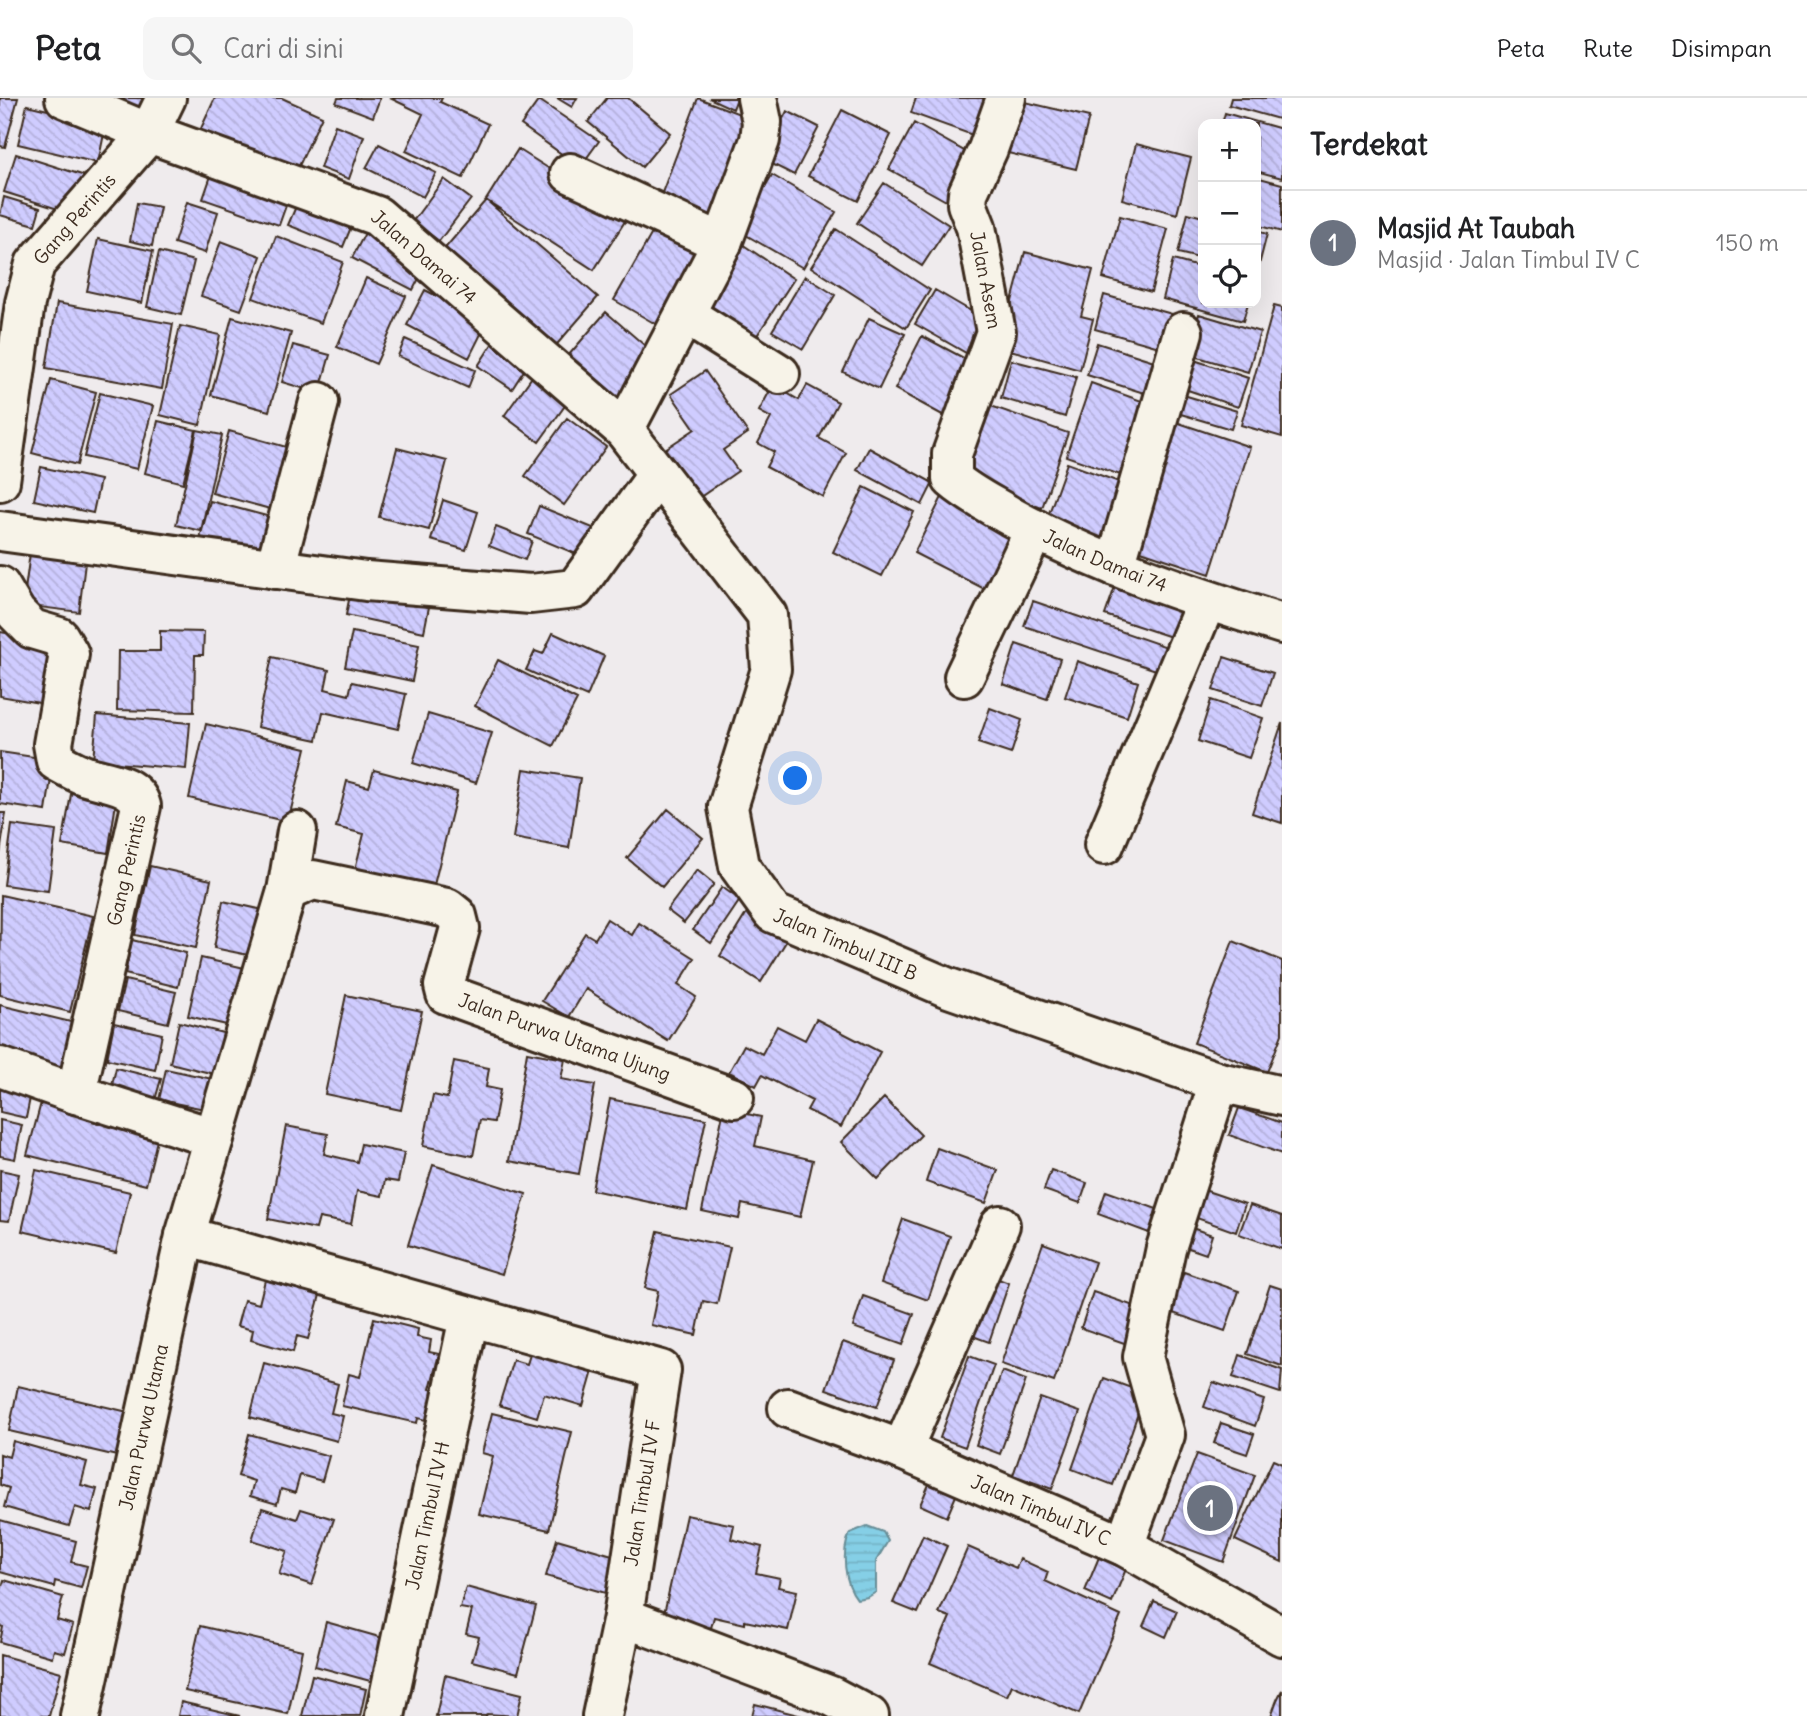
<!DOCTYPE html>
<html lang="id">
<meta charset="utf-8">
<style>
body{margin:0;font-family:Delius,sans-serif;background:#f6f6f6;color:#202124}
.controls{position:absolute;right:21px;top:21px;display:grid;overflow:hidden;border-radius:14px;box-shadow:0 7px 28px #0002}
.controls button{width:63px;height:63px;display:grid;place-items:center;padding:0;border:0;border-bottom:2px solid #e0e0e0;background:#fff;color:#202124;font:35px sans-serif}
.you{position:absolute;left:796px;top:681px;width:24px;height:24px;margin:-18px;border:5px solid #fff;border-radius:50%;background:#1a73e8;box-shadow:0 0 0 10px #1a73e833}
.badge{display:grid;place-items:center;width:46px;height:46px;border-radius:50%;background:#d1495b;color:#fff;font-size:23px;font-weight:700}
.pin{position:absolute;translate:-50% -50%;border:4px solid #fff;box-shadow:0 2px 7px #0006}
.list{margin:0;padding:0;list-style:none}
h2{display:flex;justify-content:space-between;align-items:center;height:91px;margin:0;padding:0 28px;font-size:30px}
h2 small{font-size:23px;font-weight:400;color:#757577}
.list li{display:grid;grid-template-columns:46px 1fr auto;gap:21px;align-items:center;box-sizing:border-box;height:105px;padding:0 28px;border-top:2px solid #e0e0e0}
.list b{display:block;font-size:26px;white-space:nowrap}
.list p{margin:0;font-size:23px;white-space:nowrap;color:#757577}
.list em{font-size:23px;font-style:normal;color:#757577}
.icon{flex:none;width:38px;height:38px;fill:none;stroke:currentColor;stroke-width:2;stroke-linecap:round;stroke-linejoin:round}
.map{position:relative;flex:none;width:1282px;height:1618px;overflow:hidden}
header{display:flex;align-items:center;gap:42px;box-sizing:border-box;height:98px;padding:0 35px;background:#fff;border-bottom:2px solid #e0e0e0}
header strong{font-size:33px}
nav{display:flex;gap:38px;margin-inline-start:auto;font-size:24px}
.search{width:490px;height:63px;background:#f6f6f6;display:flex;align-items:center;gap:18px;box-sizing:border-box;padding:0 24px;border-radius:14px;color:#757577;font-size:26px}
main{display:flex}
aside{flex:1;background:#fff}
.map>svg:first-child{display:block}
.water{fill:url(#water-rules);stroke:#678d96;stroke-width:2}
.building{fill:url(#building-back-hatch);stroke:#3b2a1e;stroke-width:2}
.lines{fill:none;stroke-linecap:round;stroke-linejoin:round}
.minor-casing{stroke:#3b2a1e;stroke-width:44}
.minor{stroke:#f7f3e8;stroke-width:38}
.labels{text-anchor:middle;stroke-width:6;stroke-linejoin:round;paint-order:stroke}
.street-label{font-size:19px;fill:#3b2a1e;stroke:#f7f3e8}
</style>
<header>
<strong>Peta</strong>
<div class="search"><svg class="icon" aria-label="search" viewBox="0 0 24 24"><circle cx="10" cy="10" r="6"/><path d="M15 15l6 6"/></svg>Cari di sini</div>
<nav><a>Peta</a><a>Rute</a><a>Disimpan</a></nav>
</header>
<main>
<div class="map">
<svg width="1282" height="1618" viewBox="0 0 1282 1618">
<defs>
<pattern id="water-rules" width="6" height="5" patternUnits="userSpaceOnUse" patternTransform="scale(1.75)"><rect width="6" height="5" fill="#85cfe6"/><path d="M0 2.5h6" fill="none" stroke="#74b2c5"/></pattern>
<pattern id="building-back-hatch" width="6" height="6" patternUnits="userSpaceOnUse" patternTransform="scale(1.75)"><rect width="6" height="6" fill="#cfccff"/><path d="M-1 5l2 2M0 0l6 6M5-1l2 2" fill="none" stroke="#b3afda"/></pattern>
</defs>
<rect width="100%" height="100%" fill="#efebed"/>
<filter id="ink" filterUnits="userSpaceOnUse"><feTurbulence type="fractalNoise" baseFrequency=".0143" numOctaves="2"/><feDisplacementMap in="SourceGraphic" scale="14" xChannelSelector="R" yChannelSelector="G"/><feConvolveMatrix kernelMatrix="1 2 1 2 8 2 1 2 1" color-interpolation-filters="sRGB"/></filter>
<g filter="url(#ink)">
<path class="water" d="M867,1428L883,1434L888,1443L876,1463V1494L868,1499L857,1501C844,1485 841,1454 850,1435Z"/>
<path class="building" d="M0,0H18L5,49L0,48Z
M107,0H151L142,13Z
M215,0H282L322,18L293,81L198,37Z
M338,0H380L373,19L336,5Z
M390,0H442L440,4L488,26L463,80L406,53L423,16Z
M557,0H577L572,9Z
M607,0H628L670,35L642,69L588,24Z
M698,0L758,23L718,131L657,108Z
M709,0H737L733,11Z
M916,0H1003L989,43L911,15Z
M1008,0L1089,19L1076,71L995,52Z
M1231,0H1282V22L1229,7Z
M539,2L599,43L580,69L521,27Z
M27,7L106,26L98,65L18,46Z
M842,12L891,37L858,103L808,78Z
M787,13L819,29L794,77L762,61Z
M1225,15L1282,31V80L1256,73V26H1222Z
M914,25L973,58L948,104L889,71Z
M335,27L364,38L349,81L320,70Z
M379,46L436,75L423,99L366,70Z
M1136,46L1191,60L1177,116L1122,101Z
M518,51L627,120L594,172L486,102Z
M16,56L88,79L77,117L4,94Z
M213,72L289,99L279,127L203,101Z
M772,77L836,114L803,170L739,133Z
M1256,79L1282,86V134L1256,127Z
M444,81L471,101L439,143L413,123Z
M884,85L949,127L922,168L857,125Z
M4,99L40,110L35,127L0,117Z
M300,99L354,122L343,149L288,127Z
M486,102L598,199L552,252L441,155Z
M187,104L218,114L205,155L174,145Z
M137,105L160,109L152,148L130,143Z
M1188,115L1203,119V161L1178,155Z
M1120,118L1168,131L1151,194L1103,180Z
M656,128L708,157L666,232L614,202Z
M367,131L428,163L413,192L352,160Z
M836,131L930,192L906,230L811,169Z
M1256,133L1267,136L1257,175L1256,174Z
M276,138L343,164L321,225L253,200Z
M98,141L153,153L142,205L87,193Z
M221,143L261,158L241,212L201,198Z
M742,146L794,181L756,239L704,205Z
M159,154L194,163L181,217L147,209Z
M1025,154L1093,172L1081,218L1093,221L1080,272L1000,249Z
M1173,162L1203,170V205H1248L1243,223L1163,201Z
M805,178L835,197L803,251L772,233Z
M366,180L406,198L376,266L337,249Z
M425,192L487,224L469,260L407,227Z
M935,192L993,226L975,260L915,226Z
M1104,197L1179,218L1170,252L1095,231Z
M57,205L173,226L162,291L46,270Z
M1274,208L1282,210V339L1241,327Z
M606,214L658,259L621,304L568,258Z
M1199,216L1260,234L1248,274L1188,256Z
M232,219L291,235L269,313L211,297Z
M869,220L905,236L879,291L843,274Z
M180,228L220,237L200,327L160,317Z
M922,238L975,266L948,320L895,291Z
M496,240L530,263L512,291L478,268Z
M405,241L475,272L468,290L398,258Z
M1097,245L1154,263L1144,295L1087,277Z
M293,247L330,257L319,295L282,284Z
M1182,258L1248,280L1238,309L1173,287Z
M1011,262L1076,279L1065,319L1001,300Z
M705,273L748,335L723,352L738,373L690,406L656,357L695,331L671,296Z
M534,276L569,302L539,344L504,318Z
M51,282L96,294L77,367L32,355Z
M1091,285L1153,307L1129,380L1066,358Z
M773,287L799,302L807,287L838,304L819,340L846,355L823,399L766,369L774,354L758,345L771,320L759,313Z
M1170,293L1237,313L1231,331L1164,311Z
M100,295L153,308L137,371L84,359Z
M988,307L1068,335L1042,410L962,382Z
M567,320L606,349L564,407L525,378Z
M158,323L196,332L183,385L145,375Z
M1176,324L1250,349L1210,476L1135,451Z
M197,332L222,337L201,433L176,427Z
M229,333L297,352L281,414L212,395Z
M397,350L447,363L429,432L379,419Z
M869,350L933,385L922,407L857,372Z
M1067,365L1130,388L1109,444L1047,421Z
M41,369L100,382L93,415L34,402Z
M864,389L914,414L882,478L833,454Z
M942,399L1024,441L996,497L914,455Z
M443,402L478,414L466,452L431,442Z
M210,403L274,420L262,461L199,444Z
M539,408L593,430L581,458L528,436Z
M496,429L532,443L525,462L489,448Z
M32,440L87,448L79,514L23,507Z
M1117,483L1183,505L1171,539L1105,517Z
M351,492L429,509L424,534L346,517Z
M1033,503L1170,550L1162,574L1024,528Z
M160,533L204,534L203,557H195L194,614L117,612L118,553H160Z
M0,534L55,543L45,606L0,598Z
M352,534L419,547L412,583L345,569Z
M553,535L604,558L587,599L526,572L535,553L543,556Z
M1016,546L1060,561L1047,601L1003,586Z
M272,559L329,572L325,591L349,597L352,584L406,596L398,631L323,614L317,642L257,629Z
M1224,559L1273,575L1262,608L1213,592Z
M498,562L577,602L553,648L475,608Z
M1077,563L1138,584L1127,619L1065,599Z
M1211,602L1263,620L1249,660L1198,643Z
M990,610L1022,622L1011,656L978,645Z
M428,616L492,635L476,685L413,665Z
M97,617L190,625L186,671L93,663Z
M1282,625V725L1252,715Z
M206,626L306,650L288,724L189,700Z
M0,654L54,662L46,713L0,706Z
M524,671L580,680L569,750L513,740Z
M374,672L457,694L432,795L354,775L364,736L336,729L347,683L369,689Z
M73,685L118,693L108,755L62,747Z
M668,711L703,740L662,789L627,760Z
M0,715H6L0,756Z
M12,727L56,733L48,793L4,787Z
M150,768L211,782L196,850L135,837Z
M697,772L714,786L684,825L667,812Z
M722,789L740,802L711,845L693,832Z
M1,797L93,818L70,914L0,897Z
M223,803L268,813L258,859L214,850Z
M751,808L792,834L761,884L720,858Z
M607,821L632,837L639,825L695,860L678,887L696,899L668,943L586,891L569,919L542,903L585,835L595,841Z
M132,842L186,855L178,889L125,876Z
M1233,843L1282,863V936L1267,974L1194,945Z
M201,860L249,871L235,929L188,918Z
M125,882L176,894L168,925L118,913Z
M346,897L422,913L401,1012L325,996Z
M0,907L75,925L62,977L0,963Z
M816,921L880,954L841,1029L807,1012L812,1003L762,977L756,988L729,974L744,947L762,956L777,928L805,942Z
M179,924L231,937L222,978L170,965Z
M114,925L162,936L155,972L107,961Z
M527,954L565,961L561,981L595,987L579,1076L509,1063Z
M454,963L489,970L486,989L500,992L494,1024L480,1022L473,1058L423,1048L433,997L447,1000Z
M116,970L161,981L155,1002L111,991Z
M166,971L217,982L210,1012L159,1002Z
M0,978L33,985L26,1020L0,1014Z
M884,1000L921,1037L878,1081L841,1044Z
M42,1001L160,1030L146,1087L27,1057Z
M610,1001L706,1021L687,1112L592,1092Z
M1239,1010L1282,1025V1056L1229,1037Z
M724,1011L761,1019L755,1048L813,1062L800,1119L742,1106L739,1121L702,1113Z
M0,1022L22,1027L15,1061L0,1058Z
M286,1028L328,1036L324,1056L357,1064L361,1046L404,1055L398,1084L385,1082L382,1098L357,1093L351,1126L319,1120L316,1131L268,1121Z
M937,1050L998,1072L986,1105L926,1084Z
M433,1067L526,1096L502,1176L408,1147Z
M0,1072L19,1076L9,1123L0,1122Z
M36,1072L130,1094L116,1155L22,1133Z
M1051,1072L1087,1085L1080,1105L1044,1092Z
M1201,1091L1245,1106L1236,1134L1191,1118Z
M1106,1093L1157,1111L1149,1135L1098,1116Z
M1250,1107L1282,1118V1151L1239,1136Z
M903,1121L950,1138L928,1202L881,1185Z
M1189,1129L1212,1137L1206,1156L1183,1148Z
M658,1133L730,1149L717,1206L703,1203L696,1237L651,1227L658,1193L645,1190Z
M1043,1145L1095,1164L1054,1284L1001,1266Z
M1184,1174L1239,1193L1225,1233L1170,1214Z
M988,1177L1009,1185L989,1244L967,1236Z
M265,1182L320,1197L308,1241L297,1238L293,1254L251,1242L253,1232L237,1228L244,1202L259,1206Z
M1270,1187L1282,1191V1268L1247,1256Z
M1093,1194L1140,1210L1127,1246L1081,1230Z
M863,1198L914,1216L903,1247L853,1229Z
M374,1220L418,1231L417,1239L431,1242L429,1254L439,1256L430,1291L445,1294L438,1325L418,1320L417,1325L342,1308L349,1276L360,1279Z
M843,1244L894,1262L877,1309L826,1291Z
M533,1247L595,1266L583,1308L544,1296L537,1319L499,1307L513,1262L527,1266Z
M1240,1257L1282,1272L1280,1295L1233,1279Z
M969,1258L994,1267L965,1349L940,1340Z
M264,1265L338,1286L331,1315L343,1318L337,1343L250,1319Z
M1002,1273L1026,1282L1000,1356L976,1347Z
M1104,1280L1145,1295L1113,1387L1072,1371Z
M1213,1284L1264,1302L1255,1328L1204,1309Z
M18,1288L128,1314L117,1358L9,1333Z
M1040,1300L1080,1314L1052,1391L1013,1377Z
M492,1315L572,1334L549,1432L479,1416L493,1358L482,1355Z
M1221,1325L1254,1336L1247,1356L1214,1345Z
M249,1336L329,1358L322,1383L300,1377L295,1395L281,1391L277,1406L250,1398L254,1383L238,1378Z
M13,1343L87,1364L81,1387L97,1391L91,1414L75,1409L69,1428L4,1409L9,1390L0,1387V1356L9,1359Z
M1197,1356L1255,1377L1223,1464L1164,1442Z
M1273,1362L1282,1366V1464L1235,1442Z
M933,1377L960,1388L947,1419L920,1407Z
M262,1410L297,1421L301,1411L334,1421L312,1487L279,1476L287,1453L252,1442Z
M686,1417L734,1427L731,1441L762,1449L756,1475L780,1480L778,1489L797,1493L788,1532L745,1523V1526L714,1519L711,1530L663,1520Z
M0,1422L76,1443L71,1464L87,1468L81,1490L55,1483L54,1489L0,1474Z
M923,1437L947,1448L918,1515L893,1505Z
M557,1441L626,1461L616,1498L546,1478Z
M968,1449L1016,1470L1020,1461L1048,1474L1045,1483L1121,1518L1079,1616L1012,1587L1007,1598L930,1565L950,1519L939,1515Z
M1099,1459L1126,1471L1112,1505L1085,1493Z
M4,1482L63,1499L57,1522L73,1527L65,1555L54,1552L52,1559L0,1544L3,1529L0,1528V1495Z
M466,1489L536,1508L518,1575L472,1563L479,1539L466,1536L472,1512L460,1510Z
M1154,1503L1177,1513L1166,1539L1143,1528Z
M326,1524L397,1544L385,1587L315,1568Z
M200,1528L302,1552L288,1616L185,1593Z
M0,1557L61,1574L49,1618H0Z
M312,1577L366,1591L360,1618H302Z
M445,1577L522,1596L517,1618L487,1616L486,1618H436Z
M1282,1592V1618H1271L1277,1602Z
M181,1604L240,1618H178Z
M755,1606L802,1618H752Z"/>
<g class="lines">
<g class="minor-casing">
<g id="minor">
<path id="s1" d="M65,0L149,35L377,118L624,332L767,517L771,571L728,709L739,768L773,815L946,889L1219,984L1282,998"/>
<path id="s2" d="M1006,0L988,51L968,95L967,106L976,129L996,234L952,356V381C969,396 990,406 1010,418C1096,466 1189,497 1282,526"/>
<path d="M570,75L722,145"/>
<path d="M686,217L780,276"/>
<path d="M624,332L722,145L760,42L762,24L757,0"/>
<path id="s3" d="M0,383L25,205L35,166L149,35L166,0"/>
<path d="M0,433L366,483L531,496L575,491L658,376"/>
<path d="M1115,468L1183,234"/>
<path d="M275,471L319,304"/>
<path d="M0,488L16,515L32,531L59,539L69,556L53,646L56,663C65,668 75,674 86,678C105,684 135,685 141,708L76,996L214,1040"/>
<path d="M964,579L1035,431"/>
<path d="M1104,747L1207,502"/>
<path d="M287,793L297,733"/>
<path d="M0,969L76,996"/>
<path d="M185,1138L661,1272L623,1519L602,1618"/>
<path id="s4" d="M788,1310L902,1352L1124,1448L1282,1538"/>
<path d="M902,1352L1000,1127"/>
<path d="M1124,1448L1165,1337L1143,1259L1166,1150L1219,984"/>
<path d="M623,1519L831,1598L869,1618"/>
<path id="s5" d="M80,1618L185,1138L287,793L313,782L447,810L457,818L460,830L444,888L446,896L734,1000"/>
<path id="s6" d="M385,1618L469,1219"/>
</g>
</g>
<use href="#minor" class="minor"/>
</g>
</g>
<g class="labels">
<g class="street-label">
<text dy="7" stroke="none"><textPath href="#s3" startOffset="280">Gang Perintis</textPath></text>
<text dy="7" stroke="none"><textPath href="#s1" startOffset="396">Jalan Damai 74</textPath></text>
<text dy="7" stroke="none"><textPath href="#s2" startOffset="192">Jalan Asem</textPath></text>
<text dy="7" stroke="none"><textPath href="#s2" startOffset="574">Jalan Damai 74</textPath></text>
<text transform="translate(126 772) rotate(-77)" y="7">Gang Perintis</text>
<text dy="7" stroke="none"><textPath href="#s1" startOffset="1290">Jalan Timbul III B</textPath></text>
<text dy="7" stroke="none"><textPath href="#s5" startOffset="1236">Jalan Purwa Utama Ujung</textPath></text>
<text dy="7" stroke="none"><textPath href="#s5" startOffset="296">Jalan Purwa Utama</textPath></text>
<text transform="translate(642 1395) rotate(-81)" y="7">Jalan Timbul IV F</text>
<text dy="7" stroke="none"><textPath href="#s4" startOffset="273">Jalan Timbul IV C</textPath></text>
<text dy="7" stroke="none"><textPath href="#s6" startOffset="205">Jalan Timbul IV H</textPath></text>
</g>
</g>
</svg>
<div class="controls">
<button>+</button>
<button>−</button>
<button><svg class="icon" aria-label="locate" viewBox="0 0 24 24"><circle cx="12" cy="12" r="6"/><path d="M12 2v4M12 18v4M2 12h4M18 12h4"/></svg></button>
</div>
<div class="you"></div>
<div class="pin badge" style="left:1210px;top:1410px;background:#6b7280">1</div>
</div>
<aside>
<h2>Terdekat<small></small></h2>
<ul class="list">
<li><span class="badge" style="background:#6b7280">1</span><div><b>Masjid At Taubah</b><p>Masjid · Jalan Timbul IV C</p></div><em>150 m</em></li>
</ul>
</aside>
</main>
